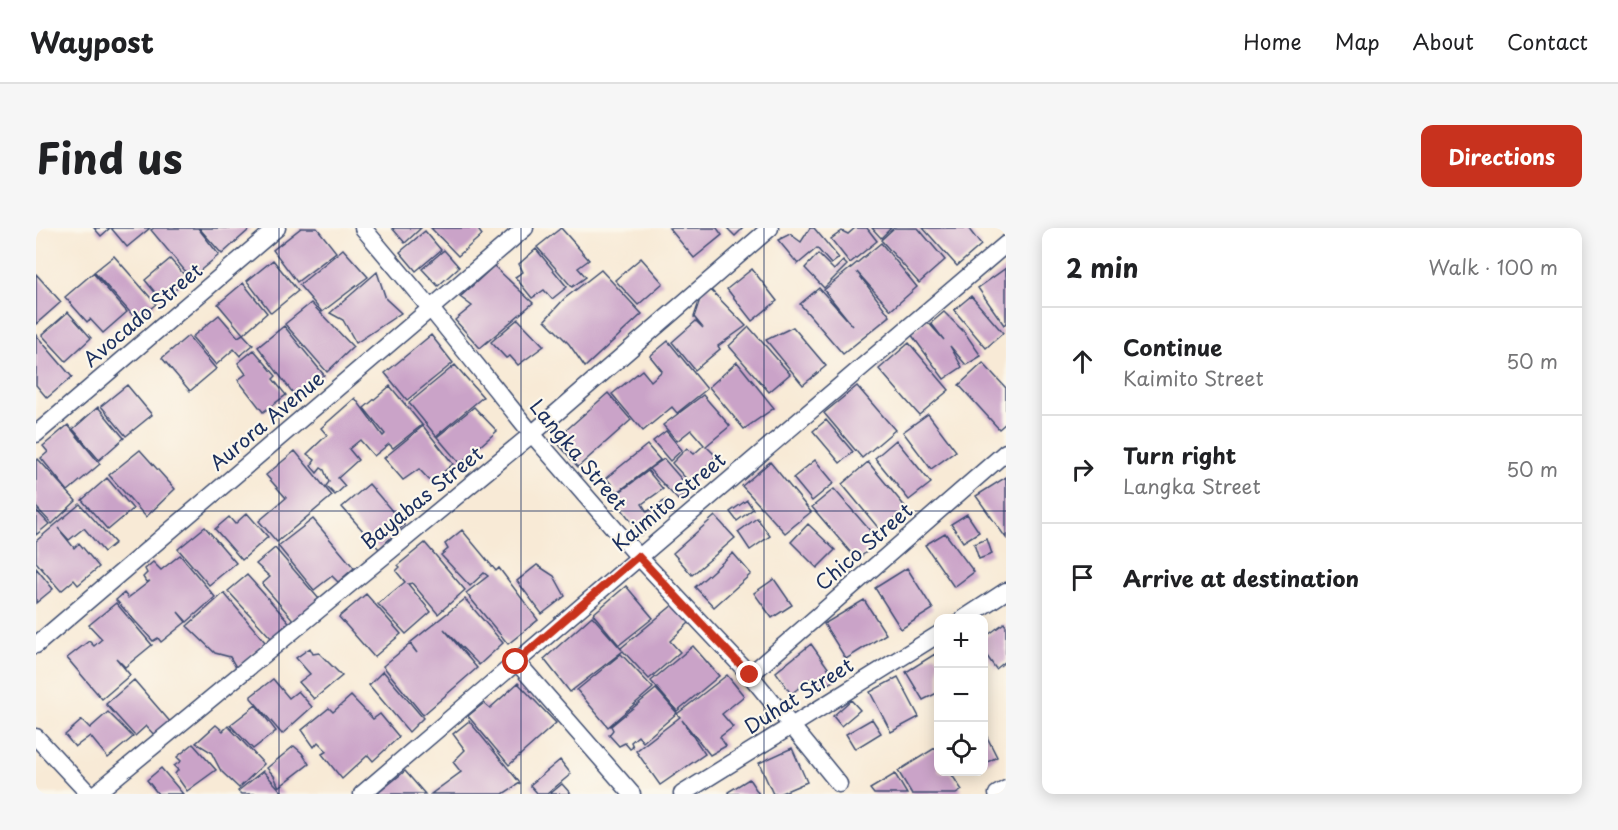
<!DOCTYPE html>
<meta charset="utf-8">
<style>
body{margin:0;font-family:"Playpen Sans",sans-serif;background:#f6f6f6;color:#202124}
.controls{position:absolute;right:18px;bottom:18px;display:grid;overflow:hidden;border-radius:12px;box-shadow:0 3px 15px #0003}
.controls button{width:54px;height:54px;display:grid;place-items:center;padding:0;border:0;border-bottom:2px solid #e0e0e0;background:#fff;color:#202124;font:30px sans-serif}
.stop{position:absolute;width:18px;height:18px;margin:-14px;border:4px solid #c8321e;border-radius:50%;background:#fff}
.stop.end{background:#c8321e;border-color:#fff;box-shadow:0 2px 6px #0008}
.list{margin:0;padding:0;list-style:none}
h2{display:flex;justify-content:space-between;align-items:center;height:78px;margin:0;padding:0 24px;font-size:26px}
h2 small{font-size:20px;font-weight:400;color:#757577}
.list li{display:grid;grid-template-columns:39px 1fr auto;gap:18px;align-items:center;box-sizing:border-box;height:108px;padding:0 24px;border-top:2px solid #e0e0e0}
.list b{display:block;font-size:22px;white-space:nowrap}
.list p{margin:0;font-size:20px;white-space:nowrap;color:#757577}
.list em{font-size:20px;font-style:normal;color:#757577}
.icon{flex:none;width:33px;height:33px;fill:none;stroke:currentColor;stroke-width:2;stroke-linecap:round;stroke-linejoin:round}
.map{position:relative;flex:none;width:970px;height:566px;overflow:hidden;border-radius:12px}
header{display:flex;align-items:center;gap:36px;box-sizing:border-box;height:84px;padding:0 30px;background:#fff;border-bottom:2px solid #e0e0e0}
header strong{font-size:28px}
nav{display:flex;gap:33px;margin-inline-start:auto;font-size:21px}
.intro{display:flex;align-items:center;justify-content:space-between;box-sizing:border-box;height:144px;padding:0 36px}
h1{margin:0;font-size:42px}
.button{padding:15px 27px;border-radius:12px;background:#c8321e;color:#fff;font-size:21px;font-weight:700}
main{display:flex;gap:36px;padding:0 36px}
aside{flex:1;background:#fff;border-radius:12px;box-shadow:0 3px 15px #0003}
.map>svg:first-child{display:block}
.building{fill:#caa3c8}
.lines{fill:none;stroke-linecap:round;stroke-linejoin:round}
.minor-casing{stroke:#3c4b70;stroke-width:19}
.minor{stroke:#fff;stroke-width:16}
.route{stroke:#c8321e;stroke-width:8}
.grid{fill:none;stroke:#1b2f5e;stroke-width:1.5;stroke-opacity:0.55}
.labels{text-anchor:middle;stroke-width:4.5;stroke-linejoin:round;paint-order:stroke}
.street-label{font-size:20px;fill:#1b2f5e;stroke:#fbf7ec}
</style>
<header>
<strong>Waypost</strong>
<nav><a>Home</a><a>Map</a><a>About</a><a>Contact</a></nav>
</header>
<div class="intro"><h1>Find us</h1><a class="button">Directions</a></div>
<main>
<div class="map">
<svg width="970" height="566" viewBox="0 0 970 566">
<rect width="100%" height="100%" fill="#fbf7ec"/>
<filter id="ink" filterUnits="userSpaceOnUse"><feTurbulence type="fractalNoise" baseFrequency=".0167" numOctaves="2"/><feDisplacementMap in="SourceGraphic" scale="12" xChannelSelector="R" yChannelSelector="G"/><feConvolveMatrix kernelMatrix="1 2 1 2 8 2 1 2 1" color-interpolation-filters="sRGB"/></filter>
<filter id="wash" filterUnits="userSpaceOnUse"><feTurbulence type="fractalNoise" baseFrequency=".008" numOctaves="4" result="noise"/><feDisplacementMap in="SourceGraphic" scale="24" xChannelSelector="R" yChannelSelector="G"/><feGaussianBlur stdDeviation="1.35" result="paint"/><feColorMatrix in="noise" values="0 0 0 0 0 0 0 0 0 0 0 0 0 0 0 0 0 1.4 0 .05"/><feComposite in="paint" operator="in"/></filter>
<g filter="url(#wash)">
<rect width="100%" height="100%" fill="#f8ead6"/>
<g id="blocks">
<path class="building" d="M58,0H74L65,8Z
M75,0H114L91,19Z
M118,0H162L183,27L155,50L115,2Z
M163,0H215L186,26Z
M265,0H281L300,24L261,54L237,22Z
M356,0H385L369,15Z
M395,0H441L446,7L422,28Z
M525,0L553,32L542,40L550,49L536,59L501,19Z
M633,0H681L686,7L658,30Z
M691,0H707L699,8Z
M774,0H778L803,30L795,36L781,20L762,36L742,12L754,6L765,14Z
M819,0H831L841,13L814,35L795,11L806,3L812,6Z
M836,0H855L845,10Z
M858,0H882L909,32L883,55L845,12Z
M887,0H932L945,17L921,38Z
M389,3L405,22L380,43L364,24Z
M845,15L881,59L855,82L821,44L854,88L807,126L764,76L783,60L817,98L788,62Z
M307,21L332,49L286,84L263,57Z
M500,21L531,59L516,71L508,62L496,70L479,49L487,44L483,36Z
M408,22L423,39L402,58L386,41Z
M782,26L798,42L807,33L811,37L788,60L769,40Z
M78,28L120,76L101,92L58,44Z
M605,30L627,55L602,77L579,52Z
M134,31L152,51L126,73L109,52Z
M237,32L262,63L235,85L211,53Z
M458,38L497,75L444,120L419,92L436,78L424,69Z
M970,40V95L968,97L942,60Z
M716,41L741,73L716,93L691,61Z
M565,42L606,86L549,139L533,116L509,92L528,71Z
M341,44L350,71L365,85L320,115L307,92L294,85Z
M57,45L91,84L67,105L54,91L51,94L29,69Z
M0,46L25,74L0,96Z
M207,55L231,85L207,106L182,76Z
M669,56L710,98L682,118L684,121L659,142L636,114L660,93L667,100L658,89Z
M935,68L967,105L950,120L918,82Z
M275,75L317,119L291,144L249,96Z
M32,84L55,110L30,133L6,107Z
M908,84L929,105L945,128L930,137L914,118L926,139L908,151L875,106L890,92L908,112L895,95Z
M183,87L202,109L207,106L217,117L204,128L198,121L180,137L156,109Z
M482,91L508,118L482,137L474,128L470,130L455,114Z
M248,98L288,147L260,169L222,119Z
M713,99L754,146L733,164L693,118Z
M757,99L790,138L767,157L730,112Z
M0,107L36,149L11,170L0,157Z
M395,107L417,135L371,172L349,145Z
M152,108L180,141L154,163L126,130Z
M632,113L671,161L641,185L636,179L607,203L576,166L606,142L615,153L626,143L614,128Z
M873,115L913,162L883,187L843,141Z
M218,122L240,148L237,151L250,167L227,184L202,152L210,146L202,135Z
M701,134L738,180L708,201L673,159Z
M947,135L970,160V195L963,201L923,157Z
M419,137L447,169L400,208L373,175Z
M91,157L116,187L90,208L65,178Z
M354,158L386,197L357,220L353,216L338,228L324,212L313,221L322,232L302,250L309,258L299,267L290,258L293,254L288,242L285,240L281,245L275,238L279,232L271,226L291,207L285,200L319,170L347,208L349,206L328,180Z
M821,158L859,202L826,230L788,185Z
M572,165L595,192L542,239L519,212Z
M667,167L694,198L670,218L680,228L655,256L636,235L651,220L658,226L668,217L655,202L641,213L627,197Z
M62,179L88,210L63,232L37,201Z
M438,179L461,203L424,236L401,209Z
M892,186L920,223L895,241L867,204Z
M790,192L817,224L804,235L777,203Z
M32,197L64,236L32,263L5,230L12,224L7,218Z
M387,198L417,236L395,254L383,241L367,252L348,230Z
M630,203L646,222L634,233L617,213Z
M860,212L895,255L873,272L839,230Z
M611,217L624,232L582,264L570,250Z
M104,222L139,261L110,289L73,247Z
M259,223L296,268L241,314L223,293L250,270L230,247Z
M2,231L40,273L16,296L0,279V233Z
M628,231L654,261L642,272L613,241Z
M779,232L798,255L776,273L757,250Z
M734,234L775,284L749,305L706,258Z
M832,234L871,281L844,302L806,256Z
M612,243L627,261L606,276L611,284L630,272L637,280L605,307L577,269Z
M970,249V310L940,268Z
M71,250L97,281L72,302L46,272Z
M333,256L368,297L343,321L306,279Z
M798,261L843,313L821,332L776,279Z
M711,272L717,281L701,293L694,284Z
M44,276L79,315L68,324L48,300L33,312L22,300L38,320L43,315L63,339L42,357L38,352L25,363L0,334V313Z
M0,282L13,296L0,307Z
M211,285L232,309L206,332L179,301L193,289L199,296Z
M931,286L943,304L927,314L915,296Z
M679,288L699,310L656,347L637,325Z
M721,290L734,308L714,322L702,304Z
M277,291L318,340L302,354L296,348L278,362L242,318Z
M772,296L799,322L781,340L755,314Z
M169,299L200,335L173,357L142,321Z
M426,302L460,343L463,340L502,392L472,416L430,365L452,348L448,345L434,358L405,327L412,321L409,316Z
M909,305L938,344L918,359L889,317Z
M951,311L956,326L943,331L938,316Z
M389,315L429,362L402,386L376,355L372,356L395,384L370,406L342,376L369,354L360,343L364,339L362,337Z
M239,320L283,371L259,394L226,356L234,349L220,336Z
M697,325L715,346L678,379L659,359Z
M144,327L179,369L151,394L142,384L150,394L125,414L122,410L117,413L80,372L88,365L92,370L114,353L110,354L107,349L111,345L109,341L117,334L125,342Z
M501,337L518,348L529,368L506,386L481,353Z
M0,340L17,361L0,375Z
M871,340L897,381L865,401L839,360Z
M211,347L253,394L236,411L192,363Z
M738,351L756,377L736,390L718,365Z
M590,358L617,390L583,417L557,386Z
M188,365L229,414L201,441L194,429L179,425L151,398Z
M330,366L365,406L338,429L303,389Z
M429,371L467,415L443,437L408,401L441,440L387,487L347,438L374,416L381,425L374,415Z
M828,372L850,406L810,431L788,396Z
M80,375L116,417L89,439L80,430L94,447L66,471L31,430L53,413L58,418L66,411L53,397Z
M638,376L654,394L634,413L644,424L613,451L587,423L534,464L508,431L556,388L586,422L585,420Z
M968,395L970,398V433L960,441L948,424V410Z
M775,416L800,451L783,462L774,451L755,466L740,444Z
M657,418L683,448L641,483L615,453Z
M274,420L277,426L283,425L306,448L278,471L263,454L274,446L260,430Z
M585,426L617,460L572,499L541,462Z
M899,426L903,431V464L887,472L870,444Z
M347,443L387,490L373,504L333,457Z
M691,447L708,468L686,486L697,499L684,509L690,518L674,527L646,492L669,526L624,557L600,523L644,489L641,486Z
M862,449L883,489L855,504L834,464Z
M237,451L253,470L262,463L276,479L246,506L215,470V468Z
M98,452L136,496L121,510L110,498L99,508L70,476Z
M482,455L520,495L473,537L432,488L448,475L454,480Z
M620,461L641,485L607,514L602,508L595,514L597,519L594,521L589,515L583,518L573,507L577,502L575,498Z
M315,468L337,491L344,486L363,509L337,533L332,527L306,551L286,526L291,523L282,514L278,519L266,502L293,480L297,484Z
M815,472L824,482L805,498L797,488Z
M220,477L240,503L217,521L194,497Z
M72,484L97,509L72,530L54,508L39,519L29,507L46,492L54,500Z
M836,491L845,505L819,521L810,506Z
M433,493L484,555L467,566H395L425,544L417,534L429,522L417,506Z
M180,497L187,503L192,498L228,536L203,560L185,543L175,524L160,515Z
M948,503L961,529L948,536Z
M157,516L180,542L151,563L139,546L142,542L138,538L145,533L141,529Z
M258,518L266,525L273,536L243,559L238,548L231,540Z
M756,520L771,554L743,566H737L723,535Z
M899,520L903,525V544H914L926,562L920,566H876L862,543Z
M524,532L535,546L511,566H502L494,557Z
M125,540L147,566H122L111,552Z
M227,543L248,566H205L202,563Z
M369,543L389,566H341Z
M859,546L871,566H838L834,561Z
M713,551L723,566H693L692,564Z
M526,556L535,566H514Z"/>
</g>
</g>
<g filter="url(#ink)">
<use href="#blocks" fill-opacity="0" stroke="#3c4b70" stroke-width="1.5"/>
<g class="lines">
<g class="minor-casing">
<path id="minor" d="M327,0L395,81L496,206L602,328L714,447L803,556
M0,206L241,0
M927,391L970,363
M0,417L489,0
M480,433L596,566
M714,447L970,224
M0,509L53,566
M59,566L496,206L734,0
M326,566L970,16
M646,566L903,406
M961,566L970,561"/>
</g>
<use href="#minor" class="minor"/>
</g>
</g>
<g class="lines" filter="url(#ink)">
<path class="route" d="M480,434L602,328L714,447"/>
</g>
<path class="grid" d="M243,0V566M485,0V566M728,0V566M0,283H970"/>
<g class="labels">
<g class="street-label">
<text transform="translate(107 87) rotate(-40)" y="7">Avocado Street</text>
<text transform="translate(231 193) rotate(-40)" y="7">Aurora Avenue</text>
<text transform="translate(542 227) rotate(50)" y="7">Langka Street</text>
<text transform="translate(386 270) rotate(-39)" y="7">Bayabas Street</text>
<text transform="translate(633 274) rotate(-40)" y="7">Kaimito Street</text>
<text transform="translate(828 319) rotate(-41)" y="7">Chico Street</text>
<text transform="translate(763 468) rotate(-32)" y="7">Duhat Street</text>
</g>
</g>
</svg>
<div class="controls">
<button>+</button>
<button>−</button>
<button><svg class="icon" aria-label="locate" viewBox="0 0 24 24"><circle cx="12" cy="12" r="6"/><path d="M12 2v4M12 18v4M2 12h4M18 12h4"/></svg></button>
</div>
<div class="stop" style="left:480px;top:434px"></div>
<div class="stop end" style="left:714px;top:447px"></div>
</div>
<aside>
<h2>2 min<small>Walk · 100 m</small></h2>
<ul class="list">
<li><svg class="icon" aria-label="ahead" viewBox="0 0 24 24"><path d="M12 20V5M6 11l6-6 6 6"/></svg><div><b>Continue</b><p>Kaimito Street</p></div><em>50 m</em></li>
<li><svg class="icon" aria-label="right" viewBox="0 0 24 24"><path d="M7 20v-9h11M14 6l5 5-5 5"/></svg><div><b>Turn right</b><p>Langka Street</p></div><em>50 m</em></li>
<li><svg class="icon" aria-label="arrive" viewBox="0 0 24 24"><path d="M6 21V4h12l-3 4 3 4H6"/></svg><div><b>Arrive at destination</b></div></li>
</ul>
</aside>
</main>
